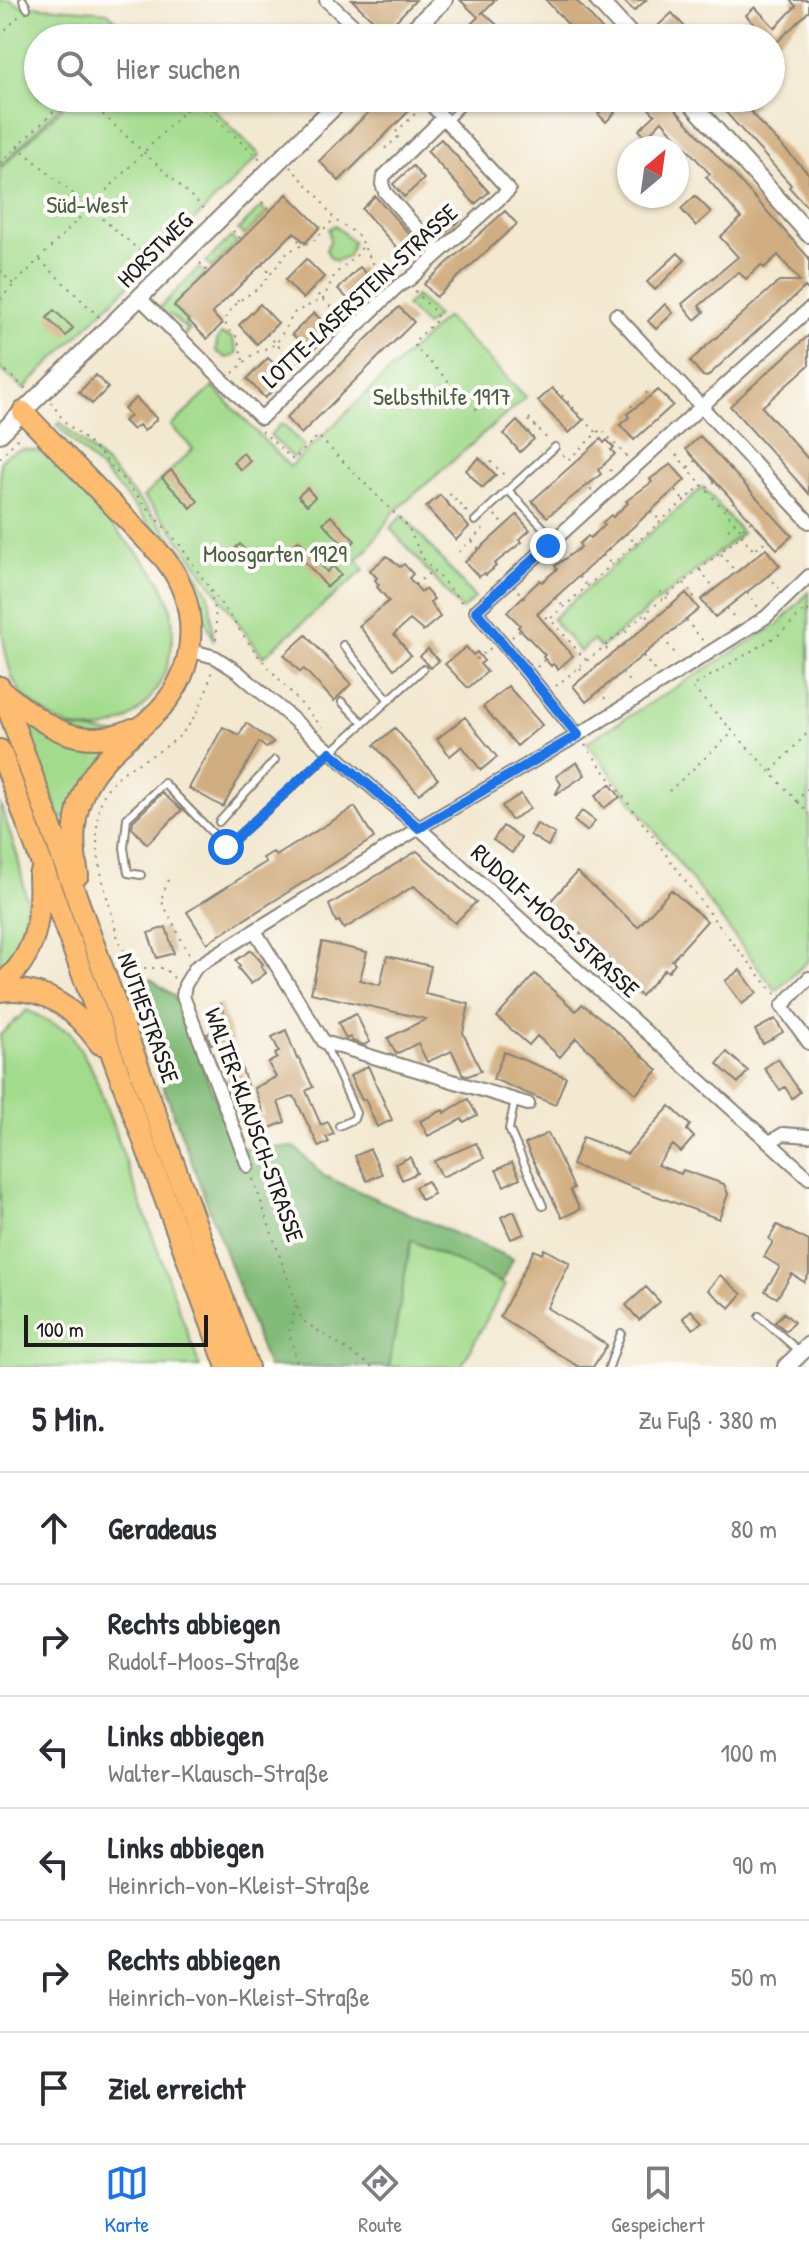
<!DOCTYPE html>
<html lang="de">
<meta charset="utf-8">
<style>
body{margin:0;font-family:"Patrick Hand",sans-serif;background:#f7f7f7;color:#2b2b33}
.compass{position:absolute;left:617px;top:136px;width:72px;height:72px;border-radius:50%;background:#fff;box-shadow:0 2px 6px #0004;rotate:29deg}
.scale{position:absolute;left:24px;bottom:20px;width:184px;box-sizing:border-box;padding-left:8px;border:4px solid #1c1c1c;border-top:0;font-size:22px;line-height:28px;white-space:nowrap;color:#1c1c1c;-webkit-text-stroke:6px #fdfcf7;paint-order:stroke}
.stop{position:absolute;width:24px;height:24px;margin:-18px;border:6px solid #1a73e8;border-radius:50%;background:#fff}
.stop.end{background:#1a73e8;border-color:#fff;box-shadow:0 2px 8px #0008}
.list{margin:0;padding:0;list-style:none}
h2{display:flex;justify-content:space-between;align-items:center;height:104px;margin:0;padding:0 32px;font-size:34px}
h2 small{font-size:26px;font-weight:400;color:#7c7c81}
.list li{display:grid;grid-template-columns:52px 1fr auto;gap:24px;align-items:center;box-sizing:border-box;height:112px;padding:0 32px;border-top:2px solid #e1e1e2}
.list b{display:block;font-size:30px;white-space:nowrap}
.list p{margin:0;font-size:26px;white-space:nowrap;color:#7c7c81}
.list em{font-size:26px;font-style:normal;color:#7c7c81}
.icon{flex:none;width:44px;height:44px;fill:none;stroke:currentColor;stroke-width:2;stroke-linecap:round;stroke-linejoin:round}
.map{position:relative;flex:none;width:809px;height:1367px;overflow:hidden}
.search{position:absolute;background:#fff;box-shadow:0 2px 6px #0004;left:24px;right:24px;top:24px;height:88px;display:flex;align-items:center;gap:20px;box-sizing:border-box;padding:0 28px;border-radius:44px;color:#7c7c81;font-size:30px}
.sheet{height:776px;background:#fff}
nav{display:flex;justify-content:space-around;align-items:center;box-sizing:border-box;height:112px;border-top:2px solid #e1e1e2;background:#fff;font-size:22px;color:#7c7c81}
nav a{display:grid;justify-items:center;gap:4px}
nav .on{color:#1a73e8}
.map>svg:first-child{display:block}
.green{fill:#a2db8c;stroke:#5f7c54;stroke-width:2}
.forest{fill:#81bb78;stroke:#4e6c4a;stroke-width:2}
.building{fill:#d1ae81}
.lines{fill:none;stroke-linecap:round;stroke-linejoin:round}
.service-casing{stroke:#888276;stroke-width:10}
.minor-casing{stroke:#888276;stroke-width:16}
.tertiary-casing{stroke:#888276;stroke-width:20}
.trunk-casing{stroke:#888276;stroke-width:24}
.path{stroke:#888276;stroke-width:2;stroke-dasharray:2 6;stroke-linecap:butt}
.service{stroke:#fff;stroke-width:6}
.minor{stroke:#fff;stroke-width:12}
.tertiary{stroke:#fff;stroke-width:16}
.trunk{stroke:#fdbc6f;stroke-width:20}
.route{stroke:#1a73e8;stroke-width:10}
.labels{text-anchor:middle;stroke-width:8;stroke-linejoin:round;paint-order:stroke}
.park-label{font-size:24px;fill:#4b5f43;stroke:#fdfcf7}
.street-label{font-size:24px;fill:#1c1c1c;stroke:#fdfcf7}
</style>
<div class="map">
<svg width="809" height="1367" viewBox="0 0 809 1367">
<rect width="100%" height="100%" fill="#fdfcf7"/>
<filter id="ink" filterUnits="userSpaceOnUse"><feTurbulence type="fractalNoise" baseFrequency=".0125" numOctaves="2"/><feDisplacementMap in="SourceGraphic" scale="16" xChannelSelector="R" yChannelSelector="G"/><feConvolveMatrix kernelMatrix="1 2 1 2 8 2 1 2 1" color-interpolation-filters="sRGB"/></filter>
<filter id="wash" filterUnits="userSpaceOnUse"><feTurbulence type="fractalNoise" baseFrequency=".006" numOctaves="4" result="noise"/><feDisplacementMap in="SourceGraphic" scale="32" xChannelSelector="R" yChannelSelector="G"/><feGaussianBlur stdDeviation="1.8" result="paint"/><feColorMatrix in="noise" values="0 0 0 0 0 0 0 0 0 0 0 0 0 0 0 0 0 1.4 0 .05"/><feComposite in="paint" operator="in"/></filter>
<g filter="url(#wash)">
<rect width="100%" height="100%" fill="#f3e8d0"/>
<path class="green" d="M0,0H10L19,5L108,12L130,35L127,38H38V98H68L0,167Z
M72,98H202L260,155L24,389L0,369V169Z
M261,207L267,213L244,235L238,230Z
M335,225L353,242L348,256L336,261L331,258L326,250L330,241L329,229Z
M231,237L237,243L211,268L206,262Z
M199,268L205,274L174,306L188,321L185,325L190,330L185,335L186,329L171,315L166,316L159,308Z
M416,296L437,316L426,326L406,306Z
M446,317L526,397L393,513L368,549L357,559L364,570L263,657L169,525L143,497L193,449L171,426L213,387L290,467Z
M221,334L232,338L237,352L235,356L226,358L216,351L217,340Z
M60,422L106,464L163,527L190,562L209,594L214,642L203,614L196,587L186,567L111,480L60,429L57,424Z
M282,423L304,446L293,458L270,435Z
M22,449C28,450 35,450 40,452C56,457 95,506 108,521C124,540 147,560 160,581C203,654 131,773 46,714C32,704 20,695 13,679C0,643 0,605 0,565C0,531 0,496 0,462L8,454Z
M703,487L742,533L600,648L593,640L580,652L552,619Z
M403,515L475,598L462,610L390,528Z
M809,592V960L776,991L587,742L777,625Z
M34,724L122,735L66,817L61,819L26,727Z
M0,803L18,858L27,901L25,934L7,967L0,971Z
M27,1010L70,1032L93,1071L200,1367H0V1035Z
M411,1240L505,1285L461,1367H389Z"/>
<path class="forest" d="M151,979L174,996L236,1150L251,1147H295L324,1176L513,1259L501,1283L411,1240L389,1367H268L125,983Z"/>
<g id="blocks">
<path class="building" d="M352,0H416L385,32Z
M460,0H495L481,14L483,12L511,38H485L471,24L478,17Z
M546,0H576L610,38H580Z
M623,0H646L634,11Z
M790,0H809V11L774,45L771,38H767L746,15L755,7L775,28L796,6Z
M672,13L695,38H658L652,31Z
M383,98H399L408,112L339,181L319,161Z
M639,98H665L809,258V291L805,287L707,377L703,376L690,361L779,281H800L778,255L764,268L761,265L746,279L738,272L699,306L704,312L695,320L682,304L738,257L720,237L741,218L706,177L710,174L662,121L646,137L639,130L655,115Z
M713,98H750L756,104L750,110L759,122L809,174V209L789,187L791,185Z
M607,105L615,113L606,122L598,114Z
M441,139L489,192L475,204L427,151Z
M413,166L424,179L404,197L393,184Z
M287,194L320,227L305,243L294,232L262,264L212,313L222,324L207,339L174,306Z
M375,196L423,249L409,261L362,209Z
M695,196L711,212L696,226L681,209Z
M449,206L461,219L440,237L429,224Z
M505,211L517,224L436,297L424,284Z
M678,253L685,260L655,290L647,282Z
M306,259L324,277L303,299L285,280Z
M360,267L378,285L356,307L338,289Z
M260,304L278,323L257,344L239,325Z
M665,304L673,313L656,329L648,321Z
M399,307L414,322L301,434L286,418Z
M54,310L73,328L66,336L47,318Z
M314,313L332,331L311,352L292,334Z
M809,335V365L762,407L809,460V494L730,406Z
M268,358L287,376L265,398L247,379Z
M96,375L108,388L92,404L79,392Z
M552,388L583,420L569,433L538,401Z
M658,390L673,405L634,440L620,425L629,417L627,414Z
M136,398L157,419L144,431L139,425L133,430L124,421L130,416L124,409Z
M517,421L534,439L520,452L504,434Z
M700,436L792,536L777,549L686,449Z
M601,439L604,443L607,440L614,448L611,450L615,454L598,470L601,474L594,480L547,517L532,501Z
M243,453L250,461L241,470L233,462Z
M479,458L496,475L482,488L466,470Z
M671,464L685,480L537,614L573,656L558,669L553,664L551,666L543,657L545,655L518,627L520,625L507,612L540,580L542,582L557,569L555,566L581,547L579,544L588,536L590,538L605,525L602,523L611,515L613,517L628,503L626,501L652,482L650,479Z
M171,470L198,501L191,508L162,478Z
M307,488L315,497L307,505L298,496Z
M440,495L469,527L456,540L426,507Z
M517,515L530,530L519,540L522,542L494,564L496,566L486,575L484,573L479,577L465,562Z
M331,516L355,541L347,549L323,523Z
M299,540L327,572L333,566L341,575L327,587L292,547Z
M240,544L247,553L237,563L229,554Z
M766,549L780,566L715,617L701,600Z
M387,556L400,567L404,564L413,574L409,578L421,592L425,589L434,599L430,602L440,617L423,631L410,620L394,634L411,655L394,669L359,626L389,601L377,587L379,585L375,580L377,578L370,570Z
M686,593L699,609L586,702L573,686Z
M306,635L351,684L334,701L304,669L300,672L284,655Z
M466,647L473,655L477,652L484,661L480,664L487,672L468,688L445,664Z
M428,649L439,661L430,668L420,656Z
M508,686L542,725L517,746L483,707Z
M465,717L497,757L481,770L462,746L450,756L437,739Z
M246,723L273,742L266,748L259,742L223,807L189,788L223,727L239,735Z
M395,728L438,779L419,794L374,745Z
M577,762L585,775L555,795L561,784L556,776Z
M610,784L620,797L604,808L595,796Z
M162,793L182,810L147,844L132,828L133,821Z
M521,794L530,809L511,820L502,806Z
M355,807L374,838L207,943L187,912L266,862L263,858L273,852L276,856Z
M582,811L595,821L587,831L574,821Z
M537,824L555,834L548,846L530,835Z
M503,826L521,838L512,853L493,840Z
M417,851L476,902L455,923L414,886L344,929L339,921L336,922L329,905Z
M577,872L638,927L671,890L707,921L672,960L675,963L668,972L665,969L641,996L605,964L609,960L548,904Z
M166,927L174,953L157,958L148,933Z
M322,942L367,952L360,980L380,985L387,956L431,966L425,994L469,1004L463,1033L481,1071L468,1076L463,1075L452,1051L427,1062L418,1043L396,1054L388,1038L426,1019L311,993Z
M251,950L263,964L261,966L266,973L251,984L238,968L240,967L236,960Z
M740,970L757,993L742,1004L725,981Z
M535,974L576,1011L582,1004L607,1023L658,1070L636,1094L576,1038L560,1057L537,1036L529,1045L497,1017Z
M221,1004L249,1091L234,1096L216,1042L211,1044L207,1034L217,1030L210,1008Z
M356,1014L370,1042L364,1045L352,1041L350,1037L346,1039L338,1023Z
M775,1019L783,1032L763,1044L755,1030Z
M286,1030L297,1059L299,1058L313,1087L306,1091L321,1125L328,1122L334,1134L326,1137L329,1142L319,1147L294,1096L278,1102L285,1122L265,1130L260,1117L264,1115L254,1088L276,1077L268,1063L277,1058L275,1054L279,1051L272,1037Z
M504,1052L566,1077L555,1105L493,1079Z
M727,1052L748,1071L738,1083L717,1064Z
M778,1059L800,1092L792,1098L785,1087L780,1090L764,1068Z
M368,1066L392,1120L377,1127L365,1099L362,1100L350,1076Z
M468,1099L477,1115L464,1122L462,1119L428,1136L420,1121L443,1110L444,1113Z
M670,1106L690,1125L687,1130L694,1137L681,1152L673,1145L657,1165L681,1174L683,1170L724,1184L728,1194L719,1219L572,1165L583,1137L627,1154Z
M548,1133L574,1188L570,1190L580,1209L562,1218L525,1144Z
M476,1143L484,1158L442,1177L434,1161Z
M370,1149L382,1174L367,1181L355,1156Z
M410,1157L417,1173L402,1180L395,1164Z
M512,1162L520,1178L504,1186L496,1170Z
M427,1181L434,1194L421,1200L415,1187Z
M514,1211L524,1234L511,1239L501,1217Z
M777,1225L809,1241V1274L804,1282L792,1274L777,1298L765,1291L780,1267L764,1257L773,1242L769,1239Z
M544,1249L570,1263L547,1308L607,1345L593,1367H579L500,1317L534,1250L542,1254Z
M720,1275L742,1294L730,1308L708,1290Z
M646,1287L660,1302L639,1320L626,1305Z
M691,1310L702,1322L693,1329L683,1318Z
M784,1313L794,1322L786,1331L775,1322Z"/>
</g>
</g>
<g filter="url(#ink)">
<use href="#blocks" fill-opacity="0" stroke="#888276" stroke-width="2"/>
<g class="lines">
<g class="service-casing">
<path id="service" d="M23,0L27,8
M446,122L470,98
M475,521L508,490
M555,540L508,490L555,447
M343,645L389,700
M342,702L363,723
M219,822L275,760
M141,875L128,873L124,848L127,818L164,783L226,847L423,669
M324,1042L356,1113L354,1119L339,1126
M515,1100L509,1129L543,1206
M759,1316L801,1353
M609,1367L621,1333"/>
</g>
<g class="minor-casing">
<path id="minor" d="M326,0L367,38
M439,253L385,192L382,184L384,176L443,118
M140,298L261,418L398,286L410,279L509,190L425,98
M616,315L809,522
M189,650L215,657L238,672L419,828L809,1178
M578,735L476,611L809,309
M255,931L324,1042L528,1104
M809,978L782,1006L809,1043
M770,1142L783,1134L809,1136
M248,1166L183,996L185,985L196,967L419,828L578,735L766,617L809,576"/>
</g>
<g class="tertiary-casing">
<path id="tertiary" d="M598,0L633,38
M404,38L444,0
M687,98L809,234
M0,434L343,98
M786,1367L809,1345"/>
</g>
<g class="trunk-casing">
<path id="trunk" d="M23,412L164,558C200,603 200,667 159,710C135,735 104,753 87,785C72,815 72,843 78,875
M0,687L248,1367
M1,690C42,723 77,754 133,729
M0,750L227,1367
M0,985C37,957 41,918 39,875
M0,991C45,985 75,1009 100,1044"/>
</g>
<path class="path" d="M0,35L21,14
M127,38L130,35L133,38
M85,98L206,210
M193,98L260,159
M362,103L370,111
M368,109L379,98
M17,146L153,262
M385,147L386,148L398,137L395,133L417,112L404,98
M0,163L68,98
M290,167L317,195L335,220L357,234L375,267L389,277
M262,202L270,210
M233,231L241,239
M292,234L302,244
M40,260L99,317
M200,263L208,272
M262,264L271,275
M0,271L13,284
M312,289L343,319
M415,291L435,312L438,319L416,340L415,347L479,412
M231,294L239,301
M0,299L195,100
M267,334L297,365
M243,360L237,337L227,329L225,320L229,312L239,301L260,287L289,251L317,239L327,225L335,220
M0,366L26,389
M233,373L253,354L276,344L295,312L323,299L335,274L358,254L363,245
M556,392L558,391L596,432
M646,392L648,397
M51,402L63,420L100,453L180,545L210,589L216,618V643
M631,405L634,410
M529,418L547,439
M522,427L530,420
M262,431L293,460L318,436L408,527L422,557L464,605
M528,432L536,426
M563,455L568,460L601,429L627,457
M0,458L21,435
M485,464L489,460L507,478
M604,464L612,472
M688,467L696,460
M585,483L592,491
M707,488L715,481
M676,491L683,500
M443,500L451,494L467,512
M448,506L455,500
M726,508L734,502
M651,511L661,522
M495,515L505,526
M458,517L465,511
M743,528L752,521
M728,529L735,523
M626,533L636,544
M741,535L754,551L768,539
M472,541L479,549
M459,552L483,529
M721,554L736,572
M603,555L612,565
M492,569L497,575
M700,570L715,589
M768,575L779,588
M579,577L586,585
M684,583L694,596L690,599
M415,585L433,570
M211,590L259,657L322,727
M518,591L525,599
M660,591L664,596
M747,592L758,607
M666,597L673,604
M555,598L563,606
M727,608L736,620
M809,611L806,609L780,634L692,687L797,801L809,787
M538,613L549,619
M647,615L652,621
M686,620L703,641
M626,631L631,638
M512,637L520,630
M663,638L678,657
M606,648L611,655
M643,656L655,671
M476,659L491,648
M586,660L550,619L702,485
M537,667L545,659
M580,668L586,675
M622,673L632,685
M556,686L744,533L672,450
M599,691L607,701
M585,745L716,922L775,994
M772,771L809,731
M669,791L732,733
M798,802L809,814
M168,880L161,900L190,956
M174,978L164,968H133L118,939C110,905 96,867 97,831C97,768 139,770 176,739C195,723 207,694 212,669
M253,1179L302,1320L372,1367
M296,1306L289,1332L298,1367"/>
<use href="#service" class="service"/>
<use href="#minor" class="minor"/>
<use href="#tertiary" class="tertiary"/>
<use href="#trunk" class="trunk"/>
</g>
</g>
<g class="lines" filter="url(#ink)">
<path class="route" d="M226,847L330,752L419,828L578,735L476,611L548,546"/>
</g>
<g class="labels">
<g class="park-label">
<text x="87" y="213">Süd-West</text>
<text x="442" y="405">Selbsthilfe 1917</text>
<text x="275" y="562">Moosgarten 1929</text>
</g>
<g class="street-label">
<text transform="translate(155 250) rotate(-45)" y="8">HORSTWEG</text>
<text transform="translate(360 296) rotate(-43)" y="8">LOTTE-LASERSTEIN-STRASSE</text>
<text transform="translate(555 921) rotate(42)" y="8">RUDOLF-MOOS-STRASSE</text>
<text transform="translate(148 1018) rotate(70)" y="8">NUTHESTRASSE</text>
<text transform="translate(254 1125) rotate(70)" y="8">WALTER-KLAUSCH-STRASSE</text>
</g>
</g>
</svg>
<svg class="compass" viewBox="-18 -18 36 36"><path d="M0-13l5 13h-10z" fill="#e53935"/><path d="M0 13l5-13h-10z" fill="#7c7c81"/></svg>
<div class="scale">100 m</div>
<div class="stop" style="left:226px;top:847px"></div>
<div class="stop end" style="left:548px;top:546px"></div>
<div class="search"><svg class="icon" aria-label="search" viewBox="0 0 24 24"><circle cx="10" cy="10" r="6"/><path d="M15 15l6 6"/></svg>Hier suchen</div>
</div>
<section class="sheet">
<h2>5 Min.<small>Zu Fuß · 380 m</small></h2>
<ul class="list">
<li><svg class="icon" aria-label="ahead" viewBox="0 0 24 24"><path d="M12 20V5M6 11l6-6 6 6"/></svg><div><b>Geradeaus</b></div><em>80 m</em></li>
<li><svg class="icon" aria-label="right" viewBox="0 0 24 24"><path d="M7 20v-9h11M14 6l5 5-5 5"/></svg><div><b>Rechts abbiegen</b><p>Rudolf-Moos-Straße</p></div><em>60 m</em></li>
<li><svg class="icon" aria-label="left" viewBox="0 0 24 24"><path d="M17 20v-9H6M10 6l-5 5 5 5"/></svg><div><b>Links abbiegen</b><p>Walter-Klausch-Straße</p></div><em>100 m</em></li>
<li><svg class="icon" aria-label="left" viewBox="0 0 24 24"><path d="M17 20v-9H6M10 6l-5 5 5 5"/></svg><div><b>Links abbiegen</b><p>Heinrich-von-Kleist-Straße</p></div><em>90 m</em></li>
<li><svg class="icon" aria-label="right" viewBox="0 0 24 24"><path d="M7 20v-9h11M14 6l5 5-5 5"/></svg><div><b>Rechts abbiegen</b><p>Heinrich-von-Kleist-Straße</p></div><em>50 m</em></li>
<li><svg class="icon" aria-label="arrive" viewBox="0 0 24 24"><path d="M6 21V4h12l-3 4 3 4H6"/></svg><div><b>Ziel erreicht</b></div></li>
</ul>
</section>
<nav>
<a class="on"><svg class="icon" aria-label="map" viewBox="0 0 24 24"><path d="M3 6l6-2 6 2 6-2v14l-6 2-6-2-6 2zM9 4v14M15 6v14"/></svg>Karte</a>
<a><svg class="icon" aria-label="directions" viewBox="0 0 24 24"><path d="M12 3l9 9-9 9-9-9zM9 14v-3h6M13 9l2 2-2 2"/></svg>Route</a>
<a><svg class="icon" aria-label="saved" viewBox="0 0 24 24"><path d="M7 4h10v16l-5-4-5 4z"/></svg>Gespeichert</a>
</nav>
